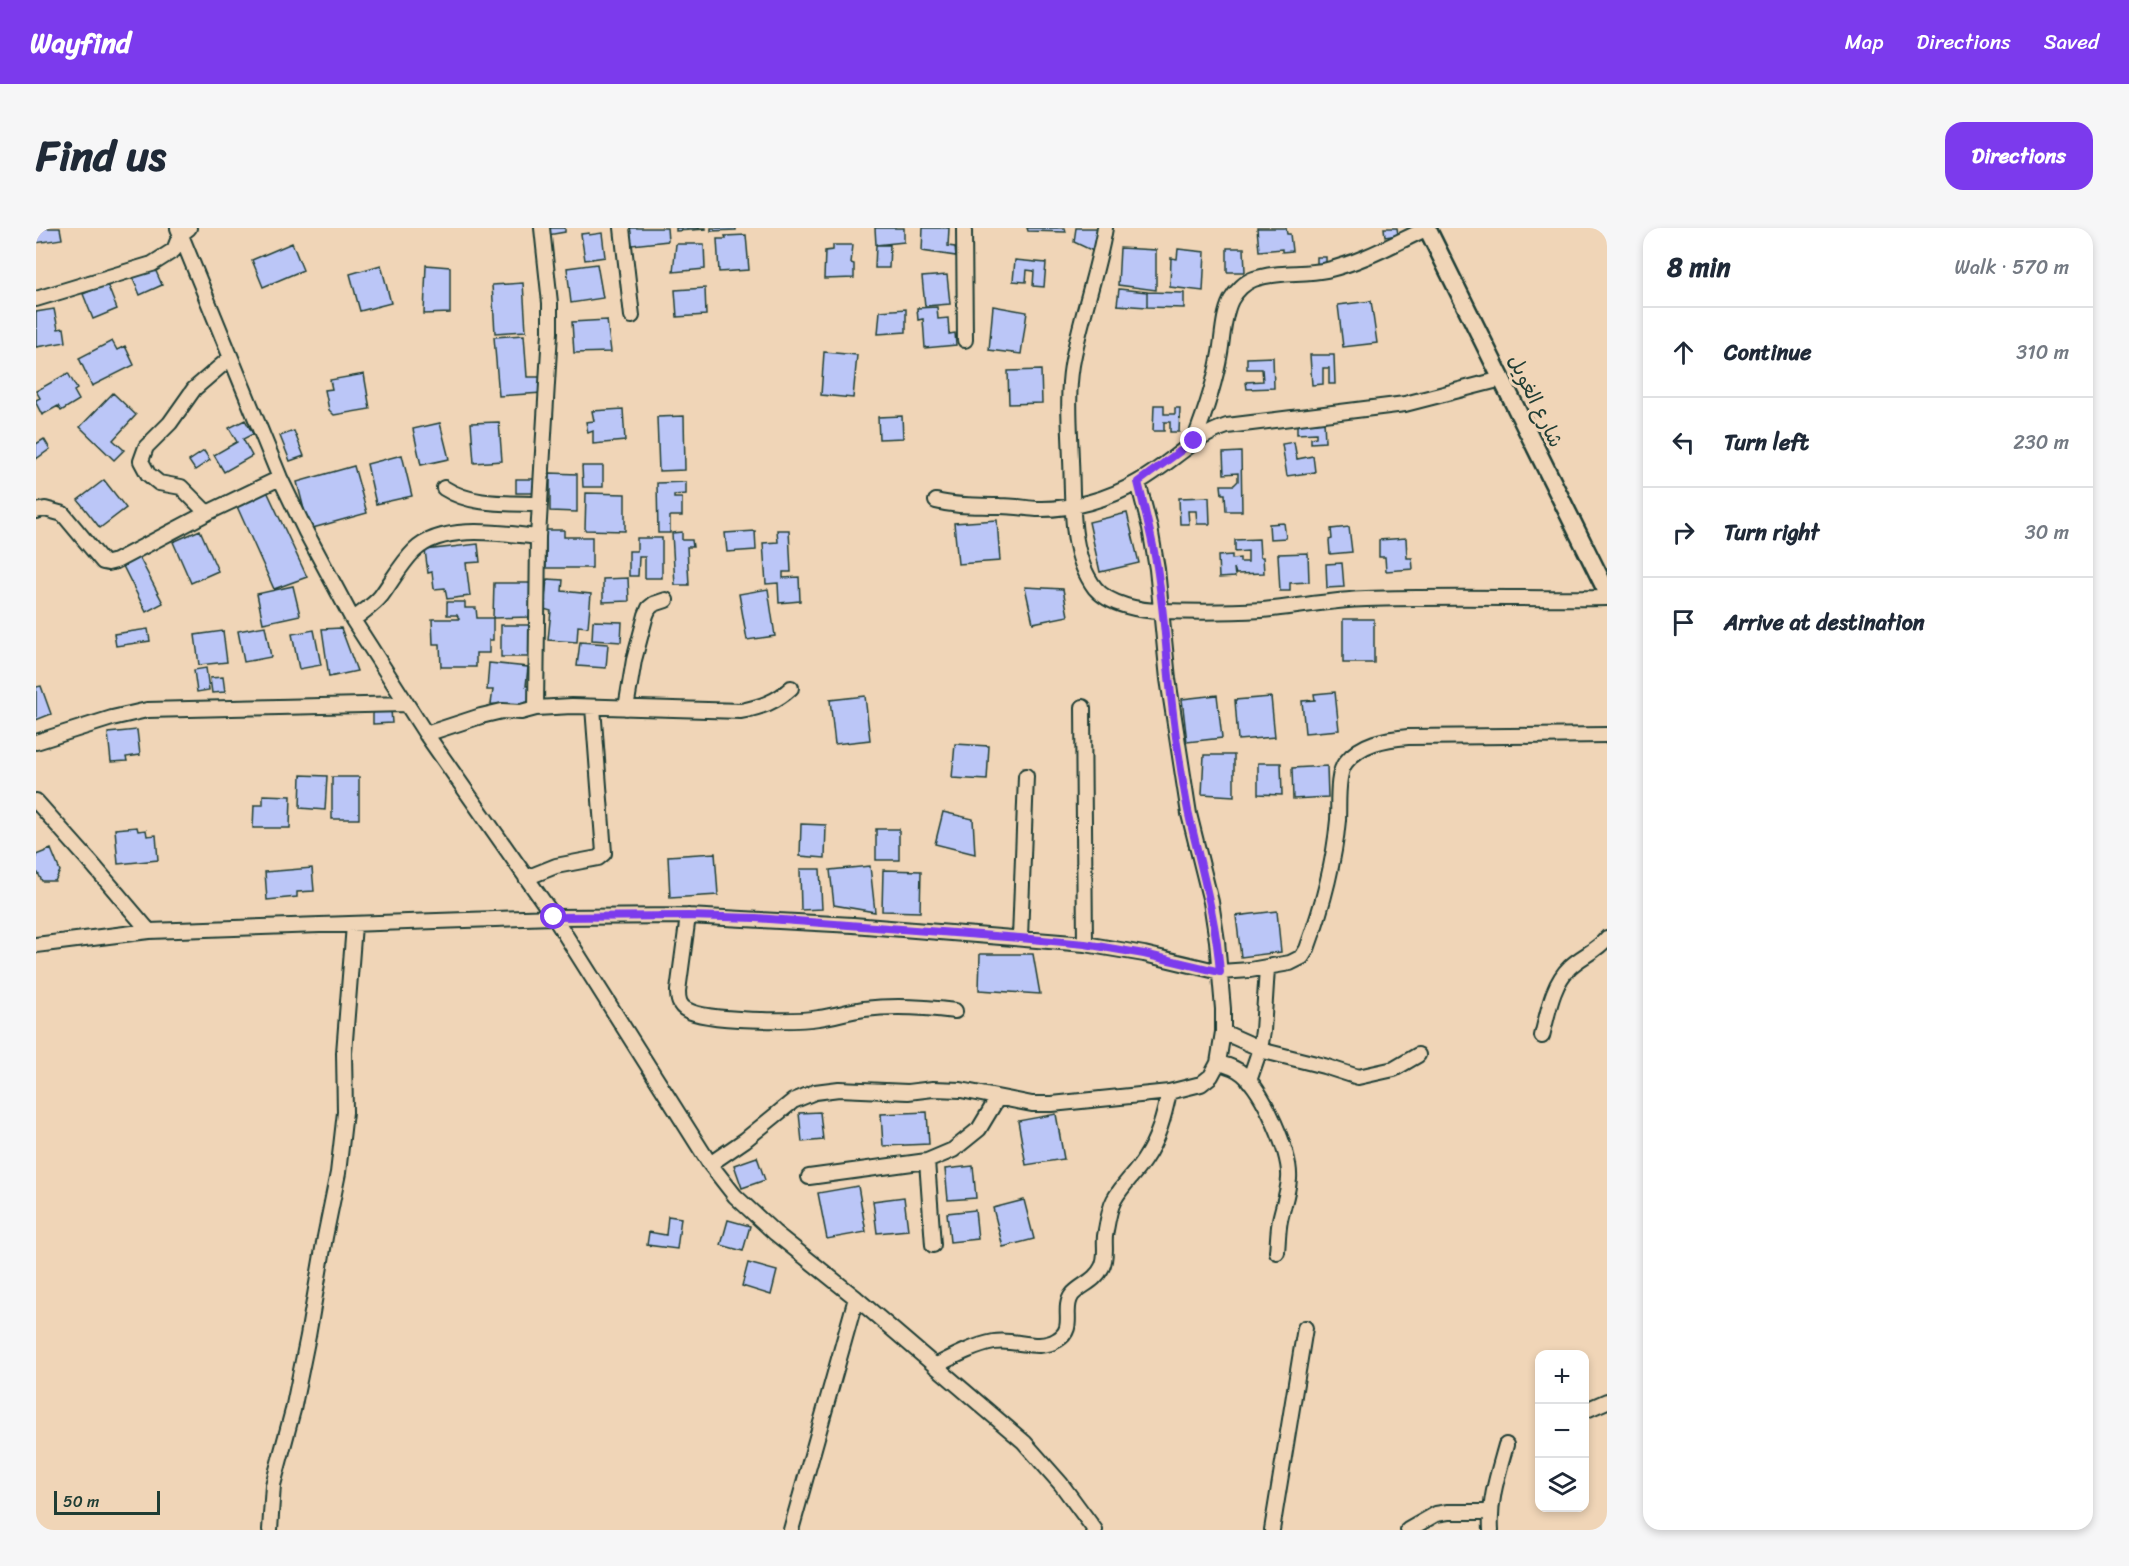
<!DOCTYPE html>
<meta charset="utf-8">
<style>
body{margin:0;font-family:Sriracha,"Playpen Sans Arabic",sans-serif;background:#f6f6f7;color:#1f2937}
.controls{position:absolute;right:18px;bottom:18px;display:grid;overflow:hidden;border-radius:12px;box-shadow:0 3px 9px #0003}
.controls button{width:54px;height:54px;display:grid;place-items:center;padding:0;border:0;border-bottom:2px solid #e0e1e3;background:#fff;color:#1f2937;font:30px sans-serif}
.scale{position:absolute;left:18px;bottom:15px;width:106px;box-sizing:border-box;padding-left:6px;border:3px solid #1f3d34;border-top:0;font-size:16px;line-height:21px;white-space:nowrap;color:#1f3d34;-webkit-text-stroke:4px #f0d5b7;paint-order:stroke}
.stop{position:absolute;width:18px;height:18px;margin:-14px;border:4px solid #7c3aed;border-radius:50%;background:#fff}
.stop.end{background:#7c3aed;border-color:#fff;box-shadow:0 2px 6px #0008}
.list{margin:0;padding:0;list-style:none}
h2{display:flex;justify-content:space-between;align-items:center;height:78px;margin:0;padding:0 24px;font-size:26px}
h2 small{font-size:20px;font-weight:400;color:#747a83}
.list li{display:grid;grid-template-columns:39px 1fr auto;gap:18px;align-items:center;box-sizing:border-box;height:90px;padding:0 24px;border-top:2px solid #e0e1e3}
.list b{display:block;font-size:22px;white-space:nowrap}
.list em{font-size:20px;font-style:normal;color:#747a83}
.icon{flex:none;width:33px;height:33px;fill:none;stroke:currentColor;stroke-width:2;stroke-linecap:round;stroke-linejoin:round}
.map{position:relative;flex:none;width:1571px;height:1302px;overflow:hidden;border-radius:18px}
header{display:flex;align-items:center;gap:36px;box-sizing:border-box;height:84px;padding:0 30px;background:#7c3aed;color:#fff}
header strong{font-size:28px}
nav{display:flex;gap:33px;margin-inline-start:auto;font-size:21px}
.intro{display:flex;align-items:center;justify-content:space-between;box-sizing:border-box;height:144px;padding:0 36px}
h1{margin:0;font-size:42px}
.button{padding:15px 27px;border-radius:18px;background:#7c3aed;color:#fff;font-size:21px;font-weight:700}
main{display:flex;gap:36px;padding:0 36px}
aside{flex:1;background:#fff;border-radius:18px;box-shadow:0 3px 9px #0003}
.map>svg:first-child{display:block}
.building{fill:#bbc6f7;stroke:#1f3d34;stroke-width:1.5}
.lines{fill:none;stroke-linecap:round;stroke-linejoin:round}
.minor-casing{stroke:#1f3d34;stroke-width:18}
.tertiary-casing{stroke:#1f3d34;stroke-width:21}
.minor{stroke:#f0d5b7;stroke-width:14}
.tertiary{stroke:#f0d5b7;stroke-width:16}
.route{stroke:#7c3aed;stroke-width:8}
.labels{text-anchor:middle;stroke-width:6;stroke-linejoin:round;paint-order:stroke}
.street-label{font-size:20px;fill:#1f3d34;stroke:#f0d5b7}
</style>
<header>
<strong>Wayfind</strong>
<nav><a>Map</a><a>Directions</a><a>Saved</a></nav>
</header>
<div class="intro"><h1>Find us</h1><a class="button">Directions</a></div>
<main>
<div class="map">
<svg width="1571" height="1302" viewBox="0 0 1571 1302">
<rect width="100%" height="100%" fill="#f0d5b7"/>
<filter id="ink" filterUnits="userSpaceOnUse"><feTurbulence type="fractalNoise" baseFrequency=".0167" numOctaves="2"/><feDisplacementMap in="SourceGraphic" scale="12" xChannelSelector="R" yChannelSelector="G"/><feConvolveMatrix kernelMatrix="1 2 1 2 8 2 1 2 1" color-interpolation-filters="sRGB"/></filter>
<g filter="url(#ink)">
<path class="building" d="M0,0H24L26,11L0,15Z
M511,0H529V4L512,7Z
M594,0H631L632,13L596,17Z
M640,0H670V1L640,3Z
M675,0H700V2L675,3Z
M839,0H868V14L840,17Z
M887,0H913L912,18L919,19L920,28L886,23Z
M991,0H1029L1030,4L992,3Z
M1040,0H1064L1057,23L1038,14Z
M1221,0H1250L1251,6H1254L1256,23L1246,24V21L1223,23Z
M1348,0H1361L1362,7L1349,9Z
M553,5V7L566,5L569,29L549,32L545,6Z
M710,7L713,42L683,44L681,11H690L689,8Z
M256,15L267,42L227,59L216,32Z
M640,16H668L669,41L637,44Z
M797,17H817L815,35L818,36V50L788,51L789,23L797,22Z
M840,17H854L853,40H839Z
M1084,20L1120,22V62L1082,57Z
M1191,20H1208L1209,44H1191Z
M1142,21L1169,24L1167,63L1134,59L1135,30L1141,31Z
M1281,29H1290V38L1281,39Z
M979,32L1010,35L1008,59L997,58L998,43L991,42L990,54L977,53Z
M561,36L567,70L535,75L531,40Z
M345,37L355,75L324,83L314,46Z
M390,37L414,39V85L388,86Z
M119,41L126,57L104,67L97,50Z
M911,47L914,76L889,78L886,49Z
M487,55L490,103L459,105L456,57Z
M71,56L81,81L57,91L47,66Z
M669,60L670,87L641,89L639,62Z
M1083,61L1111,64V79L1081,77Z
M1111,64L1148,65V80L1111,79Z
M1335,73L1341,115L1307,119L1302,77Z
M957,78L991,84L985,126L953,122Z
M901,79L902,91L912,90L913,106L919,105L920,117L889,120L887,91L882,92L881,80Z
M18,81L22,101L28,100L30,114L0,119V84Z
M870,81V104L842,106L844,83Z
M571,92L575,124L538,125L536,94Z
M488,107L491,149H505L506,165L463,168L458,109Z
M76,113L81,122L89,118L98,137L56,158L43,130Z
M788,124L821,127L817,170L785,167Z
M1274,127H1298L1299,156H1293V140H1287V156L1276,157Z
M1237,129L1238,160L1211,161L1210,154L1227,153L1226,141H1211V130Z
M1005,142L1006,175L973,176L972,143Z
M32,145L41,161L38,163L43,172L25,183L22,178L6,187L0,175V172L4,170L0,163Z
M328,146L334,181L298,187L293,182L289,162L296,161L294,152Z
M77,165L100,187L77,212L88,222L78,232L44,199Z
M1118,177H1128V186H1139V180H1144L1143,204H1134V194H1128V203H1117Z
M587,181L589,213L557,216V203L552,205L550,194L558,193L556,183Z
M648,188L649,242L623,243L621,189Z
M866,188L867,210L843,211L842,189Z
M209,192L217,206L207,211L216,228L188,244L178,227L201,214L193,200Z
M1288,192L1289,214L1275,215V210L1280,209V205L1261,206V194Z
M463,194L466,233L438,235L435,195Z
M404,195L413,231L385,237L377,201Z
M258,203L268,228L254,233L244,208Z
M8,211L14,221L0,231V216Z
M1258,214L1261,231L1277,228L1279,244L1251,248L1246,216Z
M168,223L174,232L159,242L153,233Z
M1205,224L1206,283H1190L1189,266H1186L1185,257H1198L1202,253V245L1188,246L1187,225Z
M366,227L376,268L340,276L331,236Z
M318,238L331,285L273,301L261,254Z
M546,238H567V259H547Z
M514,245L541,246V284L514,283Z
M480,251H500V265H480Z
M68,252L90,280L64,300L42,272Z
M650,254V266L638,267V270H646V288H634V305H622L621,255Z
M230,261L271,349L238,361L199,274Z
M550,265L589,266V303L549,302Z
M1173,269L1174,296H1161L1160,283H1152L1153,296H1144L1143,270Z
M1091,285L1103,335L1064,344L1053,294Z
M961,292L964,333L922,336L918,295Z
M1248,295L1250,310L1234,311L1233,296Z
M1313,299L1316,324L1294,326L1293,312L1296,311L1295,301Z
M164,302L182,343L155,355L137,314Z
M510,302H528V309H556V340H510Z
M741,302H753L755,344H747V350L763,349L764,373L743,375L742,355L730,356L727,315L742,314Z
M719,303L720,322L691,324L689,305Z
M646,304V312H656L657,319H651L653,357H639L636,305Z
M601,310H626V350H609V329H603L602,348H593V323H601Z
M1370,310L1371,330H1376L1377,341L1350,343L1349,329H1343V312Z
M1223,311L1224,329H1227L1228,345L1200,346L1198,340L1199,349L1183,350L1182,328L1196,327V331L1204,330V334H1212V323L1199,324V312Z
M442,316L444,334L430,335L434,368L411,371L409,360L398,361L396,344L392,345L389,322Z
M101,325L127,375L110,384L85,334Z
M1272,325L1273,354L1254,355V363H1244L1242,326Z
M1306,335L1308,359L1291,360L1290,336Z
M592,350L593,373L567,374V351Z
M511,351L527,352L526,363L555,366L552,399L542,398L541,414L512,412L515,383L508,381Z
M458,355H494V389L457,390Z
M257,358L264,387L227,395L221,366Z
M989,359L1027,361L1032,388L997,395Z
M732,361L739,408L711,412L703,366Z
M411,374H429V380H440L441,390H457V412H453V425H440V439H405L404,416H397L396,391H423L421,387H411Z
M1307,391H1338V435H1307Z
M557,393L586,394L585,414L556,412Z
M465,397H494V429H465Z
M229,398L235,429L208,434L202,403Z
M305,400L321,443L293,449L286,401Z
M112,401L114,413L80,418L78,406Z
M278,402L285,437L263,441L256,406Z
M187,403L191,434L163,437L159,407Z
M544,414L572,416L570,440L541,438Z
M453,435L492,439L490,458H496L494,479L455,476L457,462H451Z
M170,440L173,462L161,464L158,442Z
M187,449L189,464L176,465L174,450Z
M5,458L15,486L0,492V459Z
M1299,464L1303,502L1269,505L1266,473L1279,472L1278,466Z
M1181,467L1186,510L1151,514L1146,471Z
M829,468L834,512L799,516L794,472Z
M1235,469L1239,509L1202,512L1199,472Z
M355,482L356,495L337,496V483Z
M101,502L104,527L90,529L91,533L75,534L72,505Z
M919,516L953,518L951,552L916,550Z
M1168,527H1198V568L1166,566Z
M1222,535H1245L1246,567L1222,566Z
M1291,538L1292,569L1257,571L1256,540Z
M265,547L291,548L289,582L264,580Z
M296,549H323V591H296Z
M227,567L255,568L254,600H217L218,577H227Z
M907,584L937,591L939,626L899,616Z
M765,596L790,597L789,630L764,628Z
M101,599L102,603L110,602L111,608L120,607L122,632L82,636L79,601Z
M840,601H863V632H840Z
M15,621L24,643L19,653H6L2,645H0V627Z
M679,625L682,667L634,670L632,628Z
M834,638L839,684L798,677L794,642Z
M276,640L278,663L261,664V669L231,672L229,644Z
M764,641H784L786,681L765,682Z
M847,642L885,643L884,684L846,683Z
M1241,683L1245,724L1205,729L1200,688Z
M944,726H997L1004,766L943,762Z
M784,884L787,912L766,914L763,885Z
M891,884L893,916L847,918L845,886Z
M1020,886L1028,931L990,937L982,893Z
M721,929L729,952L706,960L698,937Z
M937,938L940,970L912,972L909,941Z
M822,958L830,1004L791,1011L782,965Z
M868,969L872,1002L841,1005L837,973Z
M988,972L998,1011L967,1019L957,980Z
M939,982L942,1011L914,1014L911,985Z
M632,988L645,990L641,1021L611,1017L613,1004L630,1007Z
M692,992L714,998L707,1023L685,1017Z
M712,1035L741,1043L735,1067L706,1058Z"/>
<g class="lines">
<g class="minor-casing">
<path id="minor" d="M142,0L244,250L270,304L317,392L390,506L518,689L674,936L699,968L739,1005L820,1070L988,1214L1025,1256L1059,1302
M586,0L596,88
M928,0L929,112
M1069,0C1061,47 1044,91 1036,137C1031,168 1034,201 1035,232C1037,272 1033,326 1059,360C1073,377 1105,383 1126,383C1159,384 1193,384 1226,382C1261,379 1295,372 1330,371C1410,368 1491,371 1571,370
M0,71L116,36L138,22L144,7L153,0
M1158,213C1169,185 1179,155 1184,125C1187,108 1187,88 1195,72C1200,63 1209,54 1218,51C1241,43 1267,47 1291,42C1326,34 1359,15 1392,0
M408,260C436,278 470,275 503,276
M900,273C922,279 942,277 964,278C976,278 989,280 1001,281C1035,282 1073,271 1102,254C1134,236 1157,209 1191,198L1369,176L1466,151
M0,283L9,281L27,286L67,334L72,335L80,333L171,285L244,250
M171,285L145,259L123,255L112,246L105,233L110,219L134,195L158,161L194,130
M317,392C326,384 338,377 345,368C356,353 365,336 378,323C406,295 466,305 502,309
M1047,479L1049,716
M500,480L536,478L705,483C725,479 740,474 755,460
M590,480L598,432L610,387L613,380L618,376L630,372
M390,506L445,488L466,483L485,484L500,480L502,309L514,104V75L506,0
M0,514L76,490L111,482L370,476
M0,573L57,637L113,703
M490,650L520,638L562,630L568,625L557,479
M652,688L642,763C642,771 643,778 651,782C669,793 760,794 783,790C798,788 813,783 828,781C858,777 889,779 919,783
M984,710L990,548
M0,717L113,703L518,689L652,688L817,697L1049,716L1108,726L1184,744L1214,742L1254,735L1266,729L1271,721C1286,680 1298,636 1302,592C1303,577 1300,545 1310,534C1325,515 1349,511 1372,509L1571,507
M1187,804L1232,824L1288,838L1322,849L1358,841L1382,827
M1506,808C1512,785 1516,756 1534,739C1545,728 1561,723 1571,710
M1182,835C1191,837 1200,840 1207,846C1227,863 1255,925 1253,951C1252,965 1247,978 1244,992C1242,1002 1242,1014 1241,1024
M1213,853L1224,821L1227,803L1231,740
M891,933L897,1017
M674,936L709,912L757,873L779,864L803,861L872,864L897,861L925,862L996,876H1016L1133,864L1165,856L1175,848L1182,835L1187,804V781L1181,713L1175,674L1153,586L1132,451L1121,341L1114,300L1102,254
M773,949L891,933L917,922L943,901L961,871
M899,1138C917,1129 937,1118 958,1114C978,1110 1002,1124 1021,1112C1041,1100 1025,1082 1036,1067C1044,1057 1059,1054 1066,1039C1071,1029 1068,1018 1069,1008C1071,997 1073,981 1078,972C1086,957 1099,946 1108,932C1122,911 1128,889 1133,864
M1548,1183L1571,1173
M234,1302L237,1257L257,1182L272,1108L289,1009L302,945L309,884L308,825L318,697
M755,1302L820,1070
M1236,1302L1269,1100
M1372,1302L1400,1286L1412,1284H1454
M1455,1302C1453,1272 1462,1246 1470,1217"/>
</g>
<g class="tertiary-casing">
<path id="tertiary" d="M1391,0L1571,364"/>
</g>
<use href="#minor" class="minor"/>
<use href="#tertiary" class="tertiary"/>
</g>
</g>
<g class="lines" filter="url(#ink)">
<path class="route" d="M518,689L652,688L720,690L984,710L1049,716L1108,726L1184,744C1180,690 1165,640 1153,587C1148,564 1145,539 1141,516C1132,457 1130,397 1121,339C1116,310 1109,282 1102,254L1158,213"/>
</g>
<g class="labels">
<g class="street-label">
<text transform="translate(1500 173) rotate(64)" y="7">شارع الغويل</text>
</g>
</g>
</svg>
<div class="controls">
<button>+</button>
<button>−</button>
<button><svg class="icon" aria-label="layers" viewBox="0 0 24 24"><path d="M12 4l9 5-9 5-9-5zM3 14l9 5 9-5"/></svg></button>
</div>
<div class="scale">50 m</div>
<div class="stop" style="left:518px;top:689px"></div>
<div class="stop end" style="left:1158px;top:213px"></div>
</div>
<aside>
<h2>8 min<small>Walk · 570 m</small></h2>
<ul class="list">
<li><svg class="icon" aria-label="ahead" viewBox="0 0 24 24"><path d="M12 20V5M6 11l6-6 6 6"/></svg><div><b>Continue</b></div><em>310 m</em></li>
<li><svg class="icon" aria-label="left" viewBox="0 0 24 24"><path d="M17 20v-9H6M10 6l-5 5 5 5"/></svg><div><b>Turn left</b></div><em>230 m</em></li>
<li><svg class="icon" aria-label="right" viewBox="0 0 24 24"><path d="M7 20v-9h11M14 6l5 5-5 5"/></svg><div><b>Turn right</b></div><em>30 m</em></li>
<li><svg class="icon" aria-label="arrive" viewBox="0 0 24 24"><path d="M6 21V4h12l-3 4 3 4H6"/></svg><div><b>Arrive at destination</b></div></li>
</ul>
</aside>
</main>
